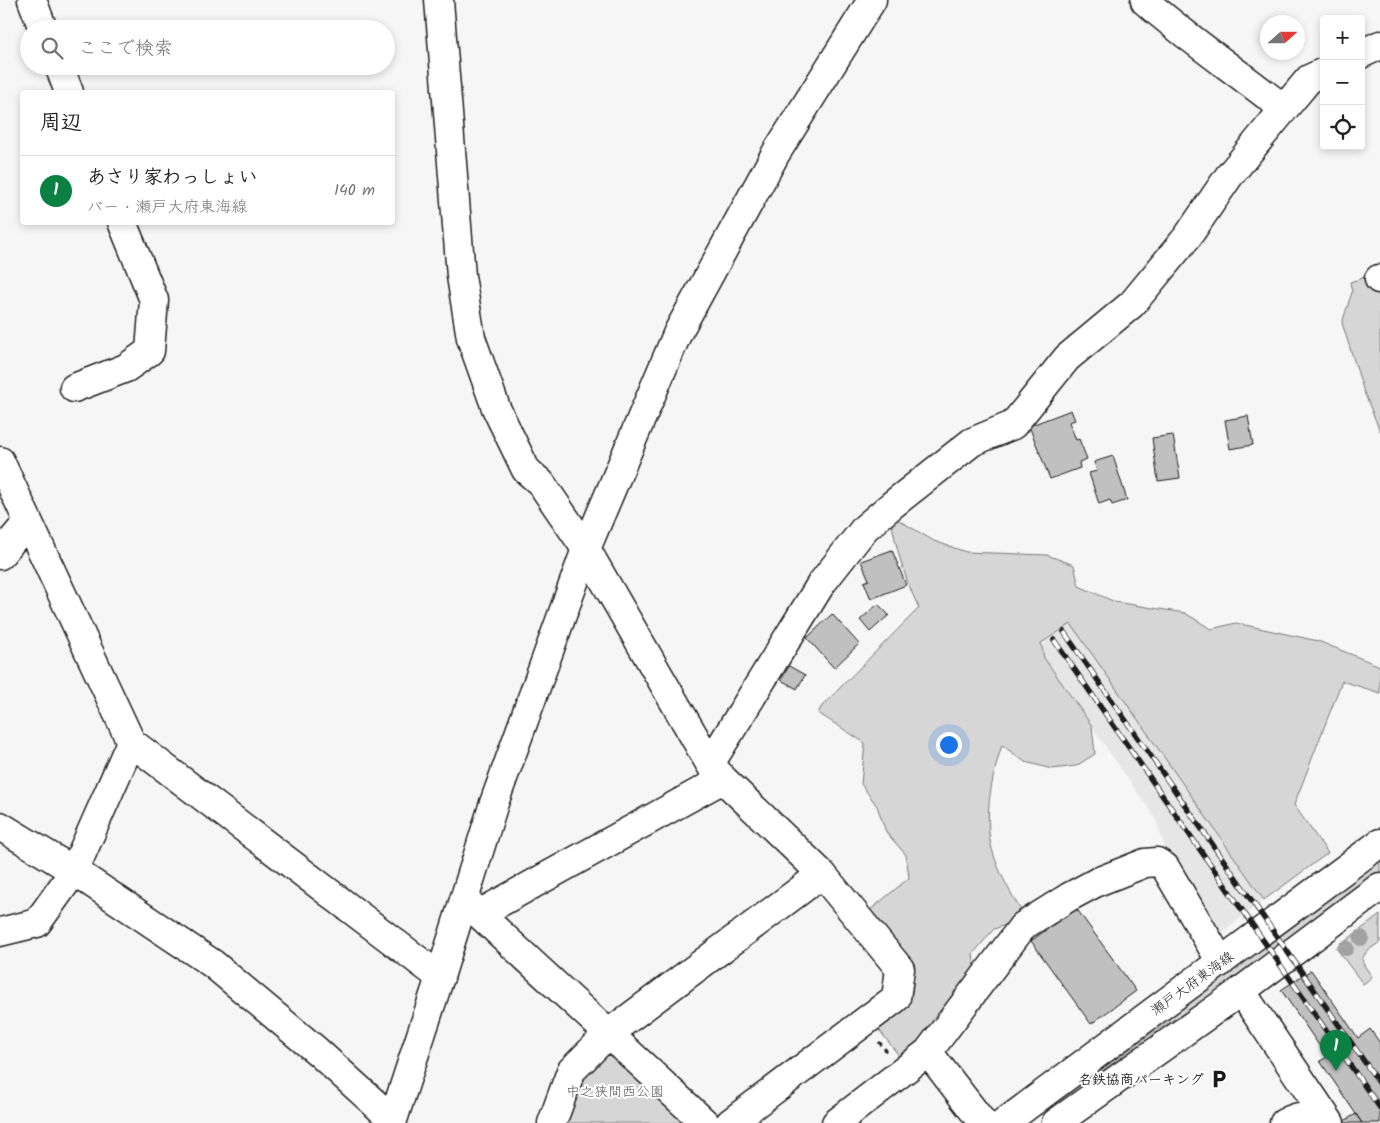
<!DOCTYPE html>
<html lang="ja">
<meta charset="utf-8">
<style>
body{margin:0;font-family:Kalam,"Klee One",sans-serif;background:#f2f2f2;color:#202124}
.controls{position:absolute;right:15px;top:15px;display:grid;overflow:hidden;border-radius:5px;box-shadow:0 2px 8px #0003}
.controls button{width:45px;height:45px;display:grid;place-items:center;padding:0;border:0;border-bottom:1px solid #e0e0e0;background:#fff;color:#202124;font:25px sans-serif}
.compass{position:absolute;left:1260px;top:15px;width:45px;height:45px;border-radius:50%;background:#fff;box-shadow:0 2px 8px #0003;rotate:69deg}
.you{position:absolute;left:948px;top:744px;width:18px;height:18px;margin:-12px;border:4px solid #fff;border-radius:50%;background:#1a73e8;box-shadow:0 0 0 8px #1a73e833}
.badge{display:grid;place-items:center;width:32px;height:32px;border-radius:50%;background:#0b8043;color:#fff;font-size:16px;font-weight:700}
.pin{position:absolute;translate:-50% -41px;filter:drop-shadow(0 1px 2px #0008)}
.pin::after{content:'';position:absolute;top:26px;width:18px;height:15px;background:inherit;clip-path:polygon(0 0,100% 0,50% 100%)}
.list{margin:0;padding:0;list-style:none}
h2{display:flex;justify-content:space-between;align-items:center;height:65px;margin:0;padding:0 20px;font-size:21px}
h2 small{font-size:16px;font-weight:400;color:#757577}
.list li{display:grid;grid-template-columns:32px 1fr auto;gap:15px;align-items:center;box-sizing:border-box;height:70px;padding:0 20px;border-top:1px solid #e0e0e0}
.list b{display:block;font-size:19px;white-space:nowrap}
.list p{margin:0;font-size:16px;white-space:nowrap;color:#757577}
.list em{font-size:16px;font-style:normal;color:#757577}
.icon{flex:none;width:28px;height:28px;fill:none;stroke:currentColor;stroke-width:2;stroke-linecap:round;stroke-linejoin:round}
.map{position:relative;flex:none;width:1380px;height:1123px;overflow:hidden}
.search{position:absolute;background:#fff;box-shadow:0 2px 8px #0003;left:20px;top:20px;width:375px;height:55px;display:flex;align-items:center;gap:12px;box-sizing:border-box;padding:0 18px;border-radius:28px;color:#757577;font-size:19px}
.panel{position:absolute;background:#fff;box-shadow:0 2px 8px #0003;left:20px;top:90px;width:375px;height:135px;border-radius:5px}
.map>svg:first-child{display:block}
.built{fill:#e6e6e6}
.green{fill:#d6d6d6;stroke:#797979}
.building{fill:#c0c0c0;stroke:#1c1c1c}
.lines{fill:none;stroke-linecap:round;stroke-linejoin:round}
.street-casing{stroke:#1c1c1c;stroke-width:31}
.secondary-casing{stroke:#1c1c1c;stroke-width:31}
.primary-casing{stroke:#1c1c1c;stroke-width:31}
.path{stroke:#1c1c1c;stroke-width:3;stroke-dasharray:4 4;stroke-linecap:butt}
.street{stroke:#fff;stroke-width:28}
.secondary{stroke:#fff;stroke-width:28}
.primary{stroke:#fff;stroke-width:28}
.rail-casing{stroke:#1c1c1c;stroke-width:5.5}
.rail{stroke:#fff;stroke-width:4;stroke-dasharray:11;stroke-linecap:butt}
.tree{fill:#a2a2a2}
.labels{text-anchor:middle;stroke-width:4;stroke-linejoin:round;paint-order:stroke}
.street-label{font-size:14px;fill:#1c1c1c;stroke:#fff}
.poi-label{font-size:14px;font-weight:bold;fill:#1c1c1c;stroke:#fff;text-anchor:end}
.park-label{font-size:14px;fill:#5d5d5d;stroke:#fff}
</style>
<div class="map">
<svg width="1380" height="1123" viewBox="0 0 1380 1123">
<rect width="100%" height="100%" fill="#f6f6f6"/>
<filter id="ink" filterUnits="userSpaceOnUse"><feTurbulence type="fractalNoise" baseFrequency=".02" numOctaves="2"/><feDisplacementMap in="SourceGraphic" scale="10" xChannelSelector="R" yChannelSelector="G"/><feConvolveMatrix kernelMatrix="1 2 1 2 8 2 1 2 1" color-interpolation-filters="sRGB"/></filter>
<g filter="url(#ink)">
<path class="built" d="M1071,624L1264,900L1218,935L1165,849L1156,819L1044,658L1041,644Z"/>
<path class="green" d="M1368,276L1380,287V431L1364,392L1342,323L1352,292L1350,282Z
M890,515L934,541L966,552L1047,555L1074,565L1079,586L1115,602L1185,613L1211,629L1236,623L1318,641L1380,666V693L1342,681L1294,805L1328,853L1264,900L1071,624L1041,643L1044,658L1092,726L1095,754L1076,766L1052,769L1025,762L1002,745C993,774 986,803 989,833C992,862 1010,893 1026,918L994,929L973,954L976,976L903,1061L877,1027C886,1020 897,1014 905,1005C931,979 886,932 870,910L909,878L906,855L886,832L877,806L861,784L865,743L818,713L822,706L919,608C904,578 896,547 890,515Z
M1380,859V874L1249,972L1151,1034L1054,1108L1050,1104Z
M1380,915V942L1367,951L1362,959L1364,965L1372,977L1363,984L1336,948Z
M613,1044L697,1123H564L582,1079Z"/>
<path class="building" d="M1071,410L1075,420L1069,422L1076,440L1079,439L1087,459L1079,462L1080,468L1050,479L1029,426Z
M1248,416L1253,445L1230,449L1225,420Z
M1173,435L1180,478L1158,481L1152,438Z
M1113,456L1127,500L1112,505L1110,500L1099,504L1089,473L1097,471L1094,462Z
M892,550L906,585L871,599L864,582L869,580L861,561Z
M878,604L889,615L870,632L860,620Z
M832,614L859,644L834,668L807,638Z
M789,666L805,675L797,689L781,680Z
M1076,908L1136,991L1091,1024L1031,941Z
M1311,970L1358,1038L1370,1029L1380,1043V1123H1362L1320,1061L1327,1057L1281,990Z
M1356,1114L1362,1123H1345L1344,1121Z"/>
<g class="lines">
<g class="street-casing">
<path id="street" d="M32,0L43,29
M439,0L461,276L471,338L496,408L526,470L541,483L586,549L710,764L723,779L822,874L900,969L896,998L730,1123
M1146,0L1145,1C1189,40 1238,72 1284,109
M1361,54L1380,45
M59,66L69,92
M1379,279H1380
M74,388L126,368L150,351L154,300L122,222
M0,461L131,742L440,977
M0,555L27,523
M710,764L821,584L865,528L892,505L972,442L1013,425L1067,358L1132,304L1188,236L1229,176L1284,109L1309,79L1324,72
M467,901L479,914L723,779
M479,914L705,1123
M0,932L37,923L74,871L131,742
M1241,991L1330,1123
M928,1052L983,1123
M552,1123L571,1071L609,1033L822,874
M836,1123L928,1052L1023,926L1069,897L1097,882L1145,863L1157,862L1165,867L1221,962
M1284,1123C1299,1114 1314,1113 1328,1123"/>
</g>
<g class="secondary-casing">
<path id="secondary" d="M0,826L74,871L213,964L317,1051L393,1120
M392,1123L440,977L494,803L586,549L678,332L776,153L872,0"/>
</g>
<g class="primary-casing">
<path id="primary" d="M1004,1123L1380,843
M1056,1123L1241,991L1380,887"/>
</g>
<path class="path" d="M879,1042L888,1053"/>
<use href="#street" class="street"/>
<use href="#secondary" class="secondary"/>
<use href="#primary" class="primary"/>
<g class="rail-casing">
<path id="rail" d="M1064,632L1380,1084
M1054,640L1380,1108"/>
</g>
<use href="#rail" class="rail"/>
</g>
<g class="tree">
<circle cx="1361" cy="938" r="8"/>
<circle cx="1346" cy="948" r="8"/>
</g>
</g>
<defs>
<g id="parking-bare" transform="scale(1.5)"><path d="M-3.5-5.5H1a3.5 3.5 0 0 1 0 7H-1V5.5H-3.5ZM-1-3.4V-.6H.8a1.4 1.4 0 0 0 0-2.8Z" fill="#1c1c1c" stroke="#fff" stroke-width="2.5" paint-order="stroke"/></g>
</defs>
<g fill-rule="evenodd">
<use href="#parking-bare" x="1219" y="1079"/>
</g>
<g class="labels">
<g class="street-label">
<text transform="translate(1192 983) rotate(-36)" y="5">瀬戸大府東海線</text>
</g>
<g class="poi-label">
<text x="1204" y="1084">名鉄協商パーキング</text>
</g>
<g class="park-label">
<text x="615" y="1096">中之狭間西公園</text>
</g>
</g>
</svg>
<div class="controls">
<button>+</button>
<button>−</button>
<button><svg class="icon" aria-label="locate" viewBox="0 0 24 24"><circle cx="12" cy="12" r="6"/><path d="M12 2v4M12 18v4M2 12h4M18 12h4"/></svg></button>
</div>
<svg class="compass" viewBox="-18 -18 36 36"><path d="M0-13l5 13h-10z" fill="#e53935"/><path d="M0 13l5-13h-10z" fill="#757577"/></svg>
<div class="you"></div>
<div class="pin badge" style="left:1336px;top:1071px">1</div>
<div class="search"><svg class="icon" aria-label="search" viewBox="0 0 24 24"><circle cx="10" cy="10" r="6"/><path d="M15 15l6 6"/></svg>ここで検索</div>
<section class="panel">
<h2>周辺<small></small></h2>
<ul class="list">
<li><span class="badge">1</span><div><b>あさり家わっしょい</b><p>バー · 瀬戸大府東海線</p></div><em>140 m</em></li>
</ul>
</section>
</div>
